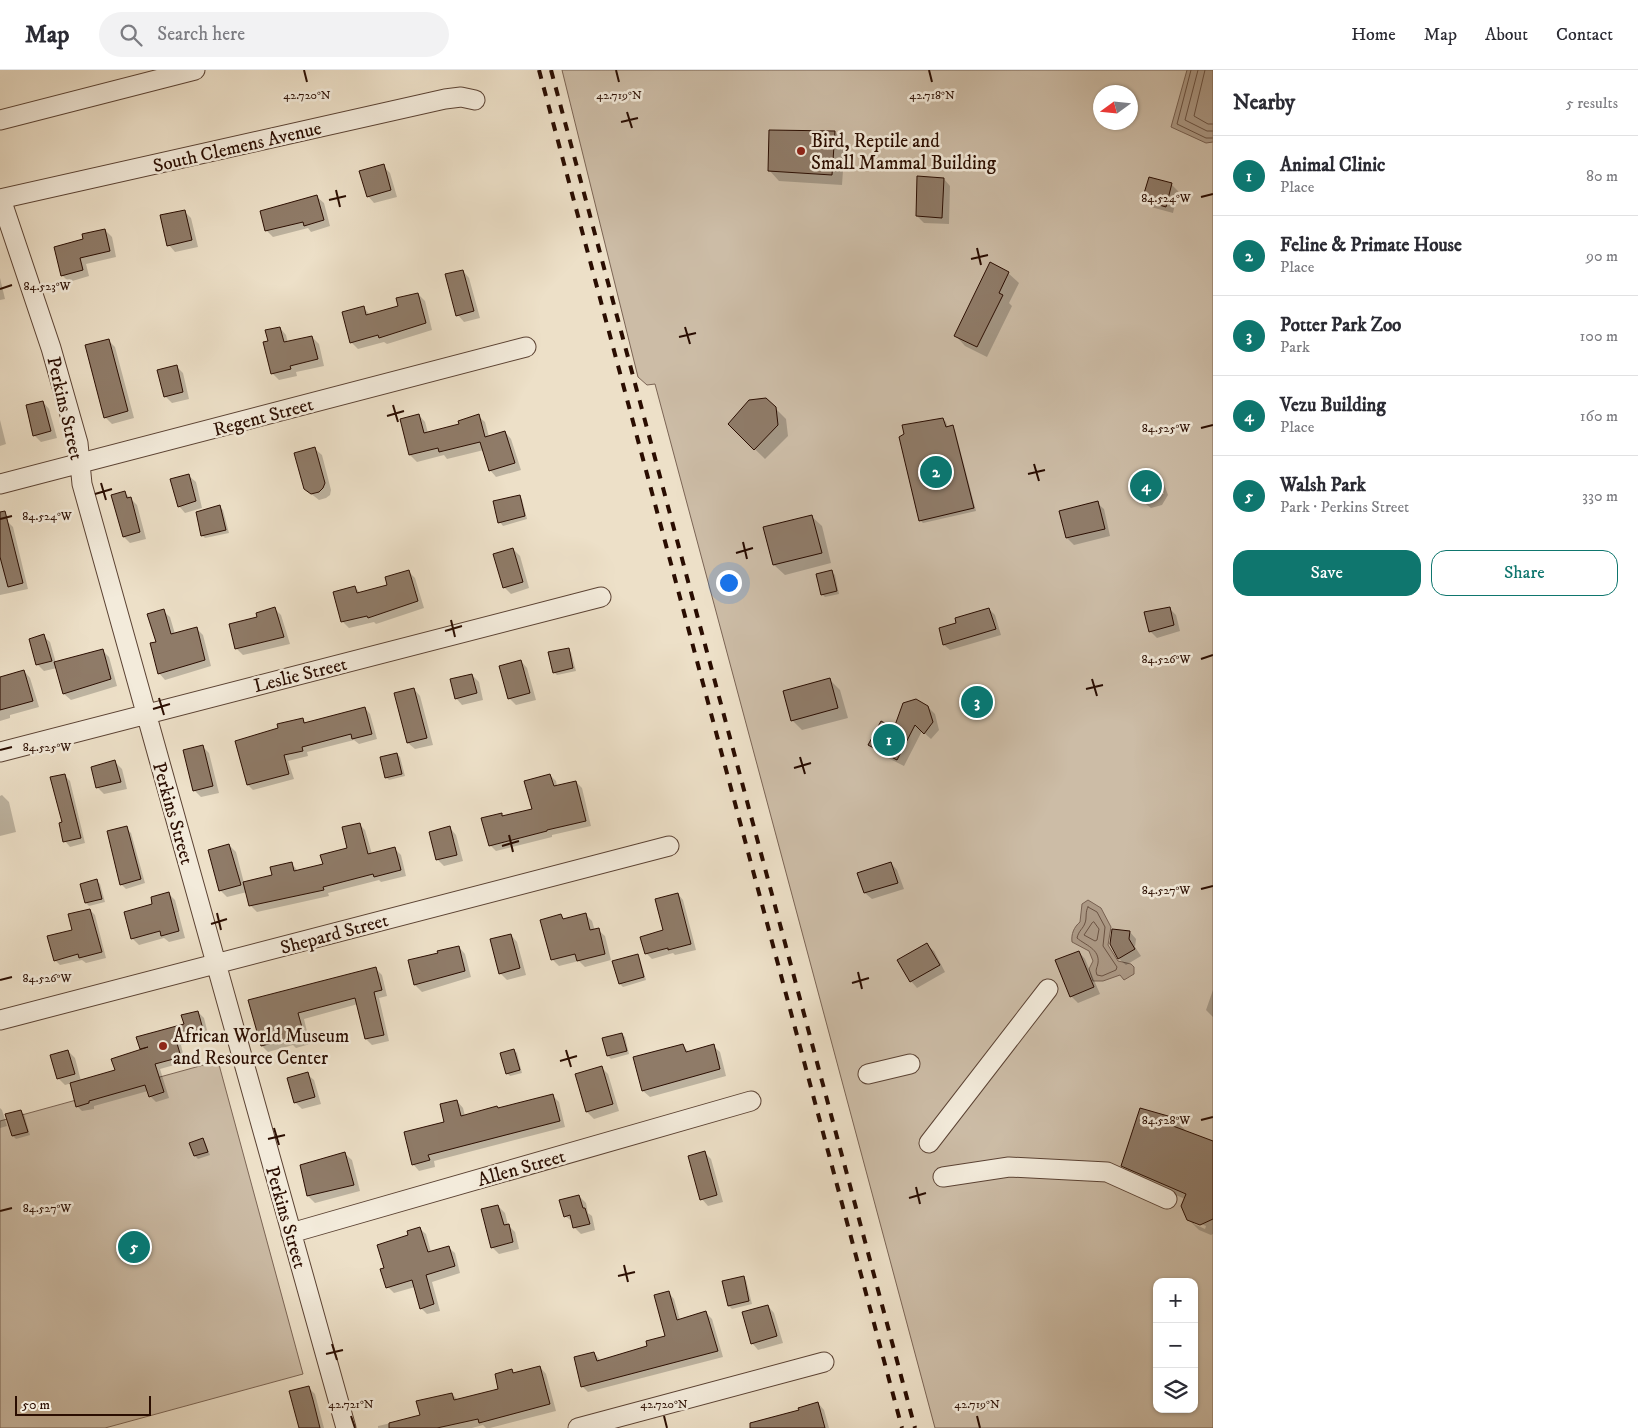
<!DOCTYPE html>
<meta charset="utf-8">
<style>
body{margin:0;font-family:"IM FELL DW Pica",serif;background:#f2f2f3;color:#2b2b33}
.controls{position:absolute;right:15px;bottom:15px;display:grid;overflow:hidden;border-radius:10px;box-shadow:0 1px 4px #0004}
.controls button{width:45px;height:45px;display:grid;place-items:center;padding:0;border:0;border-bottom:1px solid #e1e1e2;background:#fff;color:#2b2b33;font:25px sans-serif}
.compass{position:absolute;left:1093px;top:15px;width:45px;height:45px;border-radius:50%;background:#fff;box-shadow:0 1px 4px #0004;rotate:255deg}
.scale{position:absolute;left:15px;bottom:12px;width:136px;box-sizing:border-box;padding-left:5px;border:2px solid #2a0d01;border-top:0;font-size:14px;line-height:18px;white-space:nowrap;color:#2a0d01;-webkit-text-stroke:4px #f3ebdb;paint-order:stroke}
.you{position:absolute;left:728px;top:512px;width:18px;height:18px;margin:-12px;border:4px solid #fff;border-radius:50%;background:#1a73e8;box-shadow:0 0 0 8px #1a73e833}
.badge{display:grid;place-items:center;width:32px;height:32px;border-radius:50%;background:#0f766e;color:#fff;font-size:16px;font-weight:700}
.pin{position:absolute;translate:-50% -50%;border:2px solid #fff;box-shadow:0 1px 5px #0006}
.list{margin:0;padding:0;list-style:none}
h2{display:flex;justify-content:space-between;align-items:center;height:65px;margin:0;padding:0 20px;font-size:21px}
h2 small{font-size:16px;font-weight:400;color:#7c7c81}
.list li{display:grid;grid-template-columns:32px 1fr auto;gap:15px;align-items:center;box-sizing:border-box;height:80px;padding:0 20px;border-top:1px solid #e1e1e2}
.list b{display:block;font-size:19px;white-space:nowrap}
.list p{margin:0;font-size:16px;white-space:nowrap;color:#7c7c81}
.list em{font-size:16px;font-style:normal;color:#7c7c81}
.actions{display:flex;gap:10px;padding:15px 20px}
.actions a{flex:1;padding:11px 0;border:1px solid #0f766e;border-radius:15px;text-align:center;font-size:18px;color:#0f766e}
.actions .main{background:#0f766e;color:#fff}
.icon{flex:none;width:28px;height:28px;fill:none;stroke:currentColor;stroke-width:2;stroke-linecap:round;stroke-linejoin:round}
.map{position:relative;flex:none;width:1213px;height:1358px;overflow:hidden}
header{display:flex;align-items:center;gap:30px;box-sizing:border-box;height:70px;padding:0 25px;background:#fff;border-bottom:1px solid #e1e1e2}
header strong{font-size:24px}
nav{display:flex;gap:28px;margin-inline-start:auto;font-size:18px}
.search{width:350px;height:45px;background:#f2f2f3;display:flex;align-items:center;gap:12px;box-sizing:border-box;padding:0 18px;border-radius:28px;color:#7c7c81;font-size:19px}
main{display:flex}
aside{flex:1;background:#fff}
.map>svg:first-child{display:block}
.green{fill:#ccbca6;stroke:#7b6454;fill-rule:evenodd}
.water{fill:#ab9884;stroke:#776050}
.shadow{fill:#0003;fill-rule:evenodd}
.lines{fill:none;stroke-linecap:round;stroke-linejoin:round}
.shore{stroke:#6a5242;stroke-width:1}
.building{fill:#8f7b68;stroke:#2a0d01}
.minor-casing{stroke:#5b4233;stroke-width:21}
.minor{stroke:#f3ebdb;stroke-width:19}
.rail{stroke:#2a0d01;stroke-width:4;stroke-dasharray:9 9;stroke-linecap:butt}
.ticks{fill:none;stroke:#2a0d01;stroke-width:2}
.poi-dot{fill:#8f2418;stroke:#f3ebdb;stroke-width:2}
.labels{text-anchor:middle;stroke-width:5;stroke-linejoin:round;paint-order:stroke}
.poi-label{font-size:19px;fill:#2a0d01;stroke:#f3ebdb;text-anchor:start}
.street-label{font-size:19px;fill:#2a0d01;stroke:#f3ebdb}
.ticks-label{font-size:12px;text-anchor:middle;fill:#2a0d01;stroke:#f3ebdb;stroke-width:5;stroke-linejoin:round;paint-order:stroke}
</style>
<header>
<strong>Map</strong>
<div class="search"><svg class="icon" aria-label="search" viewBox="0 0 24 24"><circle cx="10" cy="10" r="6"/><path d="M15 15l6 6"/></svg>Search here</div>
<nav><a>Home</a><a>Map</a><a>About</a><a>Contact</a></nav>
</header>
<main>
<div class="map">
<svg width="1213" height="1358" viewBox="0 0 1213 1358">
<rect width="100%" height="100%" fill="#ede0c8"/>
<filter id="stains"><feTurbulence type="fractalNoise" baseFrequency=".004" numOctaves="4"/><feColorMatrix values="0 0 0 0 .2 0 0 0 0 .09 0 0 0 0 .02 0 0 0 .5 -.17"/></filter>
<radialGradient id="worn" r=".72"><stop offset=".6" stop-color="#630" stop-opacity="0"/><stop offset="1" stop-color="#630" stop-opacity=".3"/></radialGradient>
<path class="green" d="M562,0H1213V1358H935L655,314L647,315L638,307ZM1100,22H1130V52H1100ZM1157,1212H1194V1339H1157Z
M218,991L303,1304L105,1358H0V1051Z"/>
<path class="water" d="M1187,0H1213V72L1206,73L1171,57Z
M1088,830L1101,838L1111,857L1108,875L1118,891L1131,894L1134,897V904L1124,910L1120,905L1103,911H1093L1089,899L1093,891L1089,881L1072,872C1071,864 1074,857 1080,852L1082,834Z"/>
<path class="shadow" d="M770,61L835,62L845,72L842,115L779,111L769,100Z
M383,96L390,103L397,127L374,133L368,126Z
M1150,108L1172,115L1178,121L1173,143L1151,137L1144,130Z
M944,109L950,116L949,154L924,153L917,146Z
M317,127L324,133L330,156L311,162L308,158L273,167L266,160Z
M184,141L191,148L198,177L175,182L169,175Z
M105,160L112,167L116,187L86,194L89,206L69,212L62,205L84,170Z
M463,201L469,208L480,248L464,252L458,245Z
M1008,203L1019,213L1009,233L1012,236L987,287L965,276L955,265Z
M0,208L5,229L0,230Z
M418,224L425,231L432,260L387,274L384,272L358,279L351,272L363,237L370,245L400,237Z
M280,258L286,265L288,273L312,267L319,274L324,296L296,302L297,306L279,310L272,303L270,272Z
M108,270L115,277L134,348L112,354L105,347Z
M176,296L183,303L189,329L172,333L165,326Z
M766,329L786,349L788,366L765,389L729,354Z
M43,332L49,339L57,368L41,372L34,365Z
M419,345L425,352L428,363L460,355L478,346L485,352L489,367L505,362L511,369L521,400L496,407L490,400L484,380L447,389L444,385L417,392L410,385Z
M943,349L946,352L948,358L952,357L955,360L976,441L923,453L920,450Z
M0,350L6,374L0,376Z
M315,379L322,385L331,420L330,425L326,428L319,430L305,419Z
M189,406L196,412L202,438L185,443L179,436Z
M1157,407L1162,424H1164L1161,410L1164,414L1168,425L1162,435L1151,438L1134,425Z
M124,422L137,435L146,469L130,473L124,467Z
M519,426L522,429L527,449L503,456L500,452Z
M1097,433L1104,439L1110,466L1074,475L1067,468L1060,442Z
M220,437L223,440L229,463L205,468L202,465Z
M811,446L822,456L831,493L785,505L774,495Z
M7,451L13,457L28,519L0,525V453Z
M513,479L520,486L529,518L511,524L504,517Z
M408,501L415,508L424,538L376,554L374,552L349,558L343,552L335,523L355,517L361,524L389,516Z
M832,502L835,505L839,524L825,527L822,524Z
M1169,538L1176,545L1180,561L1157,568L1150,561Z
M275,539L281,545L290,574L243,585L236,578L259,548Z
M989,539L995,545L1001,565L950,580L944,575L940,559L958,554Z
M163,541L170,547L175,564L197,559L203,565L211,596L165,610L159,603L157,573Z
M43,566L50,572L56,593L102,580L109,587L117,616L71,630L64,624L57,598L44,601L38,595L30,570Z
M568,579L571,582L576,601L557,605L554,602Z
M521,591L527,598L536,630L516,635L509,628Z
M24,601L30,608L39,637L10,645V648L0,651V618Z
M472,605L479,612L483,630L462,635L456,628Z
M830,610L840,620L848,648L802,660L792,650Z
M414,619L420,626L433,675L415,679L408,673L395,624Z
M928,637L935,644L939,660L931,669L922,661L904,696L876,682L870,675Z
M365,638L370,644L377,669L359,674L354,670L307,682L308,686L288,691L294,709L253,720L248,715L280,659L303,650L307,654Z
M202,676L209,683L219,723L201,727L195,721Z
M397,684L400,687L405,706L389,710L386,707Z
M115,692L122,699L127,719L104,724L98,718L92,698Z
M64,705L70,711L85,773L70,777L65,771L63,753Z
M550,705L556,711L557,716L576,712L582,718L591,756L552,765V767L496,781L490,775L501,744L504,747L533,740Z
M2,725L9,732L16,762L0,766V726Z
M359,754L365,760L372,784L395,779L401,785L406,806L381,812L379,810L328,823L329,826L257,842L250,835L247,822L227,827L220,820L229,775L236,782L244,813L273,806L291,793L298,801L324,795L348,779Z
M126,758L131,763L145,813L126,819L121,814Z
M450,758L456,765L463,791L444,796L438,790Z
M891,793L897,800L904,819L872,829L865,823Z
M97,811L100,814L105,832L89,836L86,833Z
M169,824L175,830L185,868L169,872L164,868L139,875L132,868L154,835Z
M678,824L683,830L696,880L675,885L673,883L652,889L646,883L665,861Z
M90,840L95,845L106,888L86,893L82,890L60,895L55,890L73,861Z
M586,845L592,851L595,861L598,860L605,866L611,890L585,897L579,891L559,896L552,889L561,846L565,850Z
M1130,862L1136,869L1135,877L1141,886L1126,895L1119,889L1111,874Z
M511,865L517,872L526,905L507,910L500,903Z
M927,875L934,881L945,902L917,918L911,911Z
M459,877L465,884L471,907L422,922L415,915L410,891L439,884Z
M1079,882L1085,889L1100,924L1078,933L1071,926Z
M637,886L640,889L646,910L623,917L620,914Z
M376,899L382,905L387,926L379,928L389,971L372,975L366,969L358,934L304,949L310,974L296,978L293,975L268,982L262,976L250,931Z
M1213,920V947L1206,940Z
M198,942L204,948L209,968L181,975L185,992L160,999L169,1028L156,1032L150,1026L148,1021L94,1036V1039L82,1041L77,1036L72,1013L65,1015L58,1008L68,981L75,988L81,1011L116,1001L143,980L141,979L185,955Z
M622,964L625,967L629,984L611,989L608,986L604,969Z
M683,976L689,982L713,976L720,982L726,1006L650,1027L643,1021Z
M514,980L517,983L522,1003L510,1006L507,1003Z
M601,997L608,1004L619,1041L594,1049L587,1042L577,1005Z
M307,1004L314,1010L321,1034L302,1039L295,1032Z
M553,1026L559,1032L565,1057L434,1091L435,1097L419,1101L413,1094L446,1052L457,1031L463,1038L465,1046Z
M0,1038L2,1040L7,1056L0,1058Z
M1141,1039L1175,1049L1185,1060L1184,1062L1213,1073V1164L1211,1165L1199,1160L1188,1149L1185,1129L1132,1106L1122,1095ZM1194,1151L1206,1156L1205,1159L1194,1154Z
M21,1041L24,1044L30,1065L16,1069L13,1066Z
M202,1069L205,1072L210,1085L198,1089L195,1086L191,1073Z
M704,1082L711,1089L723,1132L708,1136L702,1129Z
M345,1084L352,1090L360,1121L315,1133L308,1126L301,1096Z
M579,1126L586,1133L588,1143L592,1146L595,1160L581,1164L574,1157L573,1152L565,1146Z
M498,1136L505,1143L508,1155L515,1162L519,1179L499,1184L492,1177Z
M419,1158L426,1164L431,1182L448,1177L455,1183L460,1203L432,1212L440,1241L427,1244L421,1238L415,1217L394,1223L388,1217L385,1198L409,1166Z
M743,1207L746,1210L752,1234L732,1239L729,1236Z
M668,1222L674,1229L680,1250L705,1242L712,1249L723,1287L588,1322L582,1316L594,1283L601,1291L649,1277L666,1267Z
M768,1236L774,1243L783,1273L758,1280L752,1273Z
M540,1297L546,1304L556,1341L490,1358H486L483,1355L472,1358H378V1356L422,1346L452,1324L458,1330L500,1319L512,1301L515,1304Z
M308,1317L315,1324L324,1358H301Z
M818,1333L824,1340L829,1358H769Z"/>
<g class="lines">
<path class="shore" d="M1191,0L1177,54L1206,68H1213
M1198,0L1185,50L1207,61H1213
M1205,0L1194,46L1208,54H1213
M1088,837L1097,842L1105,857L1103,876L1117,897L1116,900L1102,906L1097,905C1095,899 1097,899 1098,893C1100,879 1085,875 1077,868C1079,860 1083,859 1085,853C1087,848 1085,842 1088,837Z
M1094,852L1099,859L1097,870L1095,871L1084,865L1092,853Z"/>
</g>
<path class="building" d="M769,60L835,61L832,105L768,101Z
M384,94L391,120L367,127L359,101Z
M917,106L944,108L942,148L916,146Z
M1149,107L1172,113L1166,137L1142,130Z
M317,125L324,150L304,156L303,152L265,161L260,141Z
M185,140L192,170L167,176L160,145Z
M105,159L110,181L80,188L83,200L61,206L54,177L83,169L82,164Z
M990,192L1009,202L999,223L1003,225L977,277L954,266Z
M463,200L474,241L456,246L445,204Z
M418,223L426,253L379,268L378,265L350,273L342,242L364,236L366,245L398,236L396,228Z
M280,257L284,272L312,266L318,289L290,296L291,299L271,304L263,272L268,271L265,260Z
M109,269L128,341L104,348L85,275Z
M177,295L183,322L164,327L157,300Z
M766,328L776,337L778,355L754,380L728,354L749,330Z
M43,331L51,361L33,366L26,335Z
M419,344L424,363L459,354L458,351L479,344L485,367L505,361L515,393L489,401L480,372L439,382L438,378L409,385L400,349Z
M943,348L946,357L953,355L974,438L919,451L899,367L904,364L902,355Z
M315,377L325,413L323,418L319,422L311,424L304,419L294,383Z
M1148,400L1158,406L1161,418L1155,429L1143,432L1133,425L1130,415L1137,403Z
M189,404L196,431L178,437L170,409Z
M125,421L127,428L131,427L140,462L123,467L111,425Z
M520,425L525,446L498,453L493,431Z
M1098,431L1105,459L1066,468L1059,441Z
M220,435L226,460L201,466L196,442Z
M5,441L23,513L8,517L0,487V442Z
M812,445L822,483L773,495L763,457Z
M513,478L523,512L503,518L493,484Z
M409,500L418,531L368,548L367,546L341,552L333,522L355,516L357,523L387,515L385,507Z
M832,500L837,521L821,525L816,504Z
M275,537L284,567L235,579L229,554L257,547L256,543Z
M1170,537L1174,555L1149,562L1144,542Z
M989,538L996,559L943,575L939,558L956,553L955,548Z
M164,539L171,564L197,557L205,590L158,604L150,573L156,572L147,544Z
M44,564L52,591L36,595L29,569Z
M569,578L573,598L553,603L548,582Z
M103,579L111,609L63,624L54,592Z
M521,590L530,623L508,629L499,596Z
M24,600L33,631L0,640V607Z
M472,604L477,623L455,629L450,609Z
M830,608L838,638L791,651L783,621Z
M414,618L427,668L407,673L394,623Z
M916,629L928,636L933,652L924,664L915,655L897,690L868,675L881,651L894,658L903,633Z
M365,637L372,664L352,669L351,664L302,677L303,681L284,685L289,704L247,715L235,671L278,658L277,654L303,648L304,653Z
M203,675L213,716L193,721L183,680Z
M397,683L402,704L385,708L380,687Z
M115,690L121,712L96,718L91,697Z
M65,704L81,768L63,772L59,753L62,752L50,707Z
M550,704L554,716L576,711L586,751L547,760V761L489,776L481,748L502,743V746L532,739L524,711Z
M360,753L368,784L395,777L401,800L374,807L373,804L323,817L324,820L249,836L243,812L272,805L270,797L292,792L294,801L323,794L320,785L347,778L342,757Z
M127,756L141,809L120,815L107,761Z
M450,756L457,785L436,790L429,762Z
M229,774L241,815L219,821L208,780Z
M891,792L898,813L864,823L857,803Z
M97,809L102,829L85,833L80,814Z
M169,822L179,861L161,866L160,861L131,869L124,842L152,834L151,827Z
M678,823L691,874L668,880V878L645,884L640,867L663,860L655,829Z
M90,839L102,882L79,888L78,884L54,891L47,866L72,860L68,844Z
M586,843L590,860L599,858L605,884L577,891L575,884L551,890L540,850L561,844L563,849Z
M1112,859L1130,861L1129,869L1135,879L1118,889L1110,874Z
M511,864L520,898L499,904L490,869Z
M927,873L940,895L910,912L897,890Z
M459,876L465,901L414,915L408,890L438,883L437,881Z
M1079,881L1094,917L1070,927L1055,890Z
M638,884L644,907L619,914L612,891Z
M376,897L382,920L374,922L384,965L365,969L355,928L298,943L305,968L289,972L288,969L261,976L248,930Z
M198,941L204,963L176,970L181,987L155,994L164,1022L149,1027L145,1015L89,1031V1033L76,1037L70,1013L115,1000L111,989L148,977L140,979L136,967L184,954L181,945Z
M622,963L627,981L607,986L602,968Z
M683,974L686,982L714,974L720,999L642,1021L633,987Z
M514,979L520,1000L506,1004L500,983Z
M68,980L75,1004L57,1009L50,985Z
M602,996L613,1034L586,1042L575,1004Z
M308,1002L315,1027L294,1033L287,1008Z
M553,1024L560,1051L428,1085L430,1090L412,1095L404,1062L444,1052L440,1034L457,1030L461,1046L497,1036L498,1038Z
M1140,1038L1175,1048L1173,1056L1213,1071V1149L1200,1155L1187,1150L1181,1136L1186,1124L1121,1096Z
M21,1040L28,1062L12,1066L5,1044Z
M203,1068L208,1082L194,1086L189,1073Z
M705,1081L717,1125L700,1130L688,1086Z
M345,1082L354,1115L307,1126L300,1095Z
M579,1125L583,1138H585L590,1154L573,1158L570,1145L564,1147L559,1130Z
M498,1135L504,1155L509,1154L513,1172L491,1178L481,1139Z
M420,1157L428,1182L449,1176L455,1196L426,1205L434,1234L420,1239L412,1210L386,1218L380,1199L384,1198L377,1175L408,1165L407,1161Z
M744,1206L749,1231L728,1236L722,1211Z
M669,1221L677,1250L706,1241L718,1281L581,1317L574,1287L594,1282L597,1291L647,1276L646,1271L665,1266L654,1225Z
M768,1235L777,1266L751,1274L742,1242Z
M540,1296L550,1334L479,1353L478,1349L437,1358H389V1353L420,1345L416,1331L452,1323L454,1330L498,1319L495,1304L512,1299L513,1303Z
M309,1316L313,1330L320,1358H299L289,1321Z
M818,1332L825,1358H750V1353L799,1340L798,1338Z"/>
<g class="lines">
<g class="minor-casing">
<path id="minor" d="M0,50L195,0
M0,129L445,29L461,27L475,30
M1,129L51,278L78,373L82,414L346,1358
M0,414L526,277
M0,682L601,527
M0,950L669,776
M868,1004L910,994
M929,1073L1048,919
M943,1107L1009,1097L1107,1102L1167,1129
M291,1163L751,1031
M578,1358L824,1292"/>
</g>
<use href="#minor" class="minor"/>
<path class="rail" d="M539,0L902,1358
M551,0L915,1358"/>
</g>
<path class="ticks" d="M304,0L307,12M616,0L619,12M929,0L932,12M627,42L632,58M621,52L638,48M336,120L340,137M1201,127L1213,124M329,130L346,126M977,178L981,195M971,189L988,185M0,219L12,215M685,257L690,274M679,267L696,263M393,335L398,352M387,346L404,341M1201,358L1213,355M1034,394L1039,411M1028,404L1045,400M101,413L106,430M95,424L112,419M0,449L12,446M743,472L747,489M736,483L753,478M451,550L455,567M445,561L462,556M1201,589L1213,585M1092,609L1097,626M1086,619L1103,615M159,628L164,645M153,639L170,634M0,680L12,677M800,687L805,704M794,698L811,693M509,765L513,782M502,776L519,771M1201,819L1213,816M217,843L221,860M211,854L227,849M858,902L862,919M0,910L12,907M852,913L869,908M566,980L571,997M560,991L577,986M1201,1050L1213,1047M274,1058L279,1075M268,1069L285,1065M916,1117L920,1134M909,1128L926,1123M0,1141L12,1138M624,1195L628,1212M618,1206L635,1202M332,1274L337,1290M326,1284L343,1280M351,1346L355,1358M664,1346L667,1358M977,1346L980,1358"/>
<g class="poi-dot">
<circle cx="801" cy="81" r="5"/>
<circle cx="163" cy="976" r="5"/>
</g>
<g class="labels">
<g class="poi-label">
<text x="811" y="77">Bird, Reptile and<tspan x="811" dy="22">Small Mammal Building</tspan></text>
<text x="173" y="972">African World Museum<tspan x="173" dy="22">and Resource Center</tspan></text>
</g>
<g class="street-label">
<text transform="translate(237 76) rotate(-13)" y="7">South Clemens Avenue</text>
<text transform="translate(66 338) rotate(77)" y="7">Perkins Street</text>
<text transform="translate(263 346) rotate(-15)" y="7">Regent Street</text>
<text transform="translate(300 604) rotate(-14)" y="7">Leslie Street</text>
<text transform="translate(174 743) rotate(74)" y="7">Perkins Street</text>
<text transform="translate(334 863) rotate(-15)" y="7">Shepard Street</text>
<text transform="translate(521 1097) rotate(-16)" y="7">Allen Street</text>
<text transform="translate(287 1147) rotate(74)" y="7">Perkins Street</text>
</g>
</g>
<g class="ticks-label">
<text x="307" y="29">42.720°N</text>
<text x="619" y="29">42.719°N</text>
<text x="932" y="29">42.718°N</text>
<text x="1166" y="132">84.524°W</text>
<text x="47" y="220">84.523°W</text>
<text x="1166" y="362">84.525°W</text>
<text x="47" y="450">84.524°W</text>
<text x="1166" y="593">84.526°W</text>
<text x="47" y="681">84.525°W</text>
<text x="1166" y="824">84.527°W</text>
<text x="47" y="912">84.526°W</text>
<text x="1166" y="1054">84.528°W</text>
<text x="47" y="1142">84.527°W</text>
<text x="351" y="1338">42.721°N</text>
<text x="664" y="1338">42.720°N</text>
<text x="977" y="1338">42.719°N</text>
</g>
<rect width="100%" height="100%" filter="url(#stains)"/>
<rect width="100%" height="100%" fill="url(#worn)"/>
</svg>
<div class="controls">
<button>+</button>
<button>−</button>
<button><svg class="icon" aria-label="layers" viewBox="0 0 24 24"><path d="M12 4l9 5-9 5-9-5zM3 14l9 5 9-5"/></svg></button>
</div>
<svg class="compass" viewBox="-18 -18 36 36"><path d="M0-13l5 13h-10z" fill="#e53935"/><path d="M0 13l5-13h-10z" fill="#7c7c81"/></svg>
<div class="scale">50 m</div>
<div class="you"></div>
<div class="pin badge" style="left:889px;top:670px">1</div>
<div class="pin badge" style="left:936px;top:402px">2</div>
<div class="pin badge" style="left:977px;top:632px">3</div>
<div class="pin badge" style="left:1146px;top:416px">4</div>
<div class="pin badge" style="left:134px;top:1177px">5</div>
</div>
<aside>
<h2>Nearby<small>5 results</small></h2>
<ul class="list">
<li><span class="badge">1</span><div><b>Animal Clinic</b><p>Place</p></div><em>80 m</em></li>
<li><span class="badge">2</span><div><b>Feline &amp; Primate House</b><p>Place</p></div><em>90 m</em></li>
<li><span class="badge">3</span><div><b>Potter Park Zoo</b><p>Park</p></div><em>100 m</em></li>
<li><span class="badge">4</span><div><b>Vezu Building</b><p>Place</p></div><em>160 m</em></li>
<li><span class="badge">5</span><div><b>Walsh Park</b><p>Park · Perkins Street</p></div><em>330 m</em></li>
</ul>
<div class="actions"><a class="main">Save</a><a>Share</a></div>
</aside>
</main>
